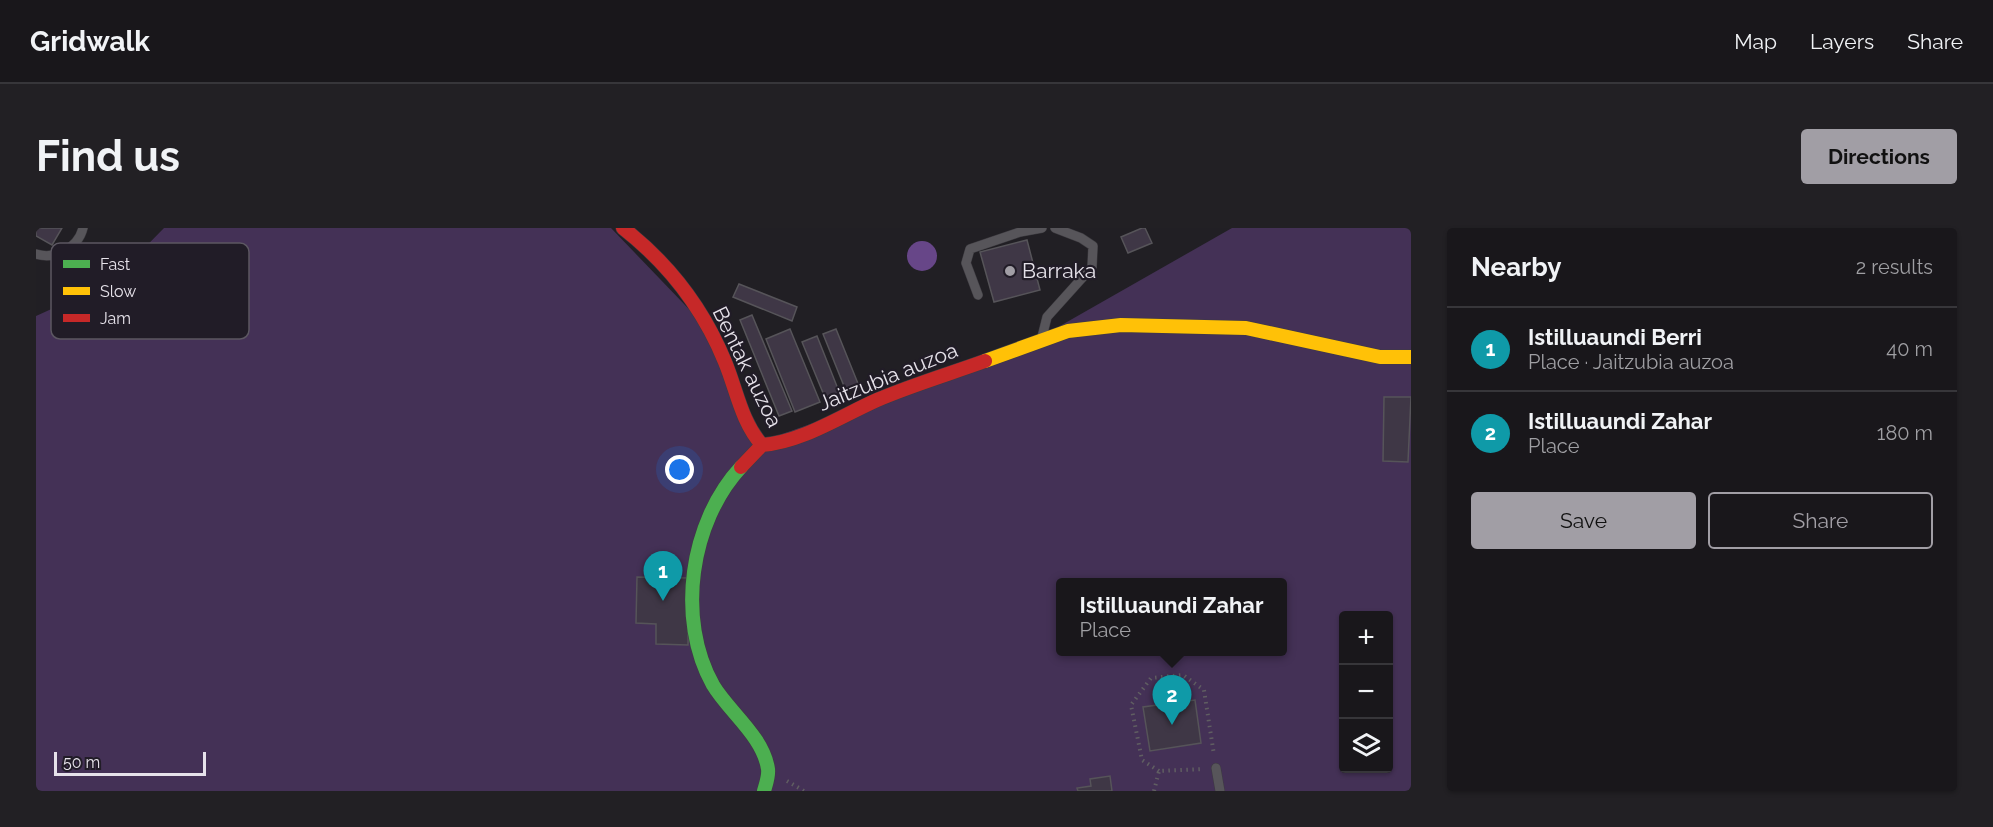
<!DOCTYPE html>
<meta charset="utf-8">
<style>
body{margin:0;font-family:Raleway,sans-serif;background:#222024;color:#f1f3f6}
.controls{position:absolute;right:18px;bottom:18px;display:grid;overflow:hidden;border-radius:6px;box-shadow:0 2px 4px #0004}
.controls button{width:54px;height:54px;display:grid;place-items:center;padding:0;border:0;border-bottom:2px solid #37363a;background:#19171b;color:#f1f3f6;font:30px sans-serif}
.scale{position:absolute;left:18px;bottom:15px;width:152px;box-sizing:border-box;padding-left:6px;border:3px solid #e6e2ea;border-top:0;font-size:16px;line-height:21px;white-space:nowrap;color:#e6e2ea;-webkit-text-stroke:4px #211c27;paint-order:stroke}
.you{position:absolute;left:644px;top:242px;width:21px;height:21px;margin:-15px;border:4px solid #fff;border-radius:50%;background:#1a73e8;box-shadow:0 0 0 9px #1a73e833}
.badge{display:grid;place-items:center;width:39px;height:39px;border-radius:50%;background:#a19ea5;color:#fff;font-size:20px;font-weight:700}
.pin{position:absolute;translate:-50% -50px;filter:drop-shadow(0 2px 3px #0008)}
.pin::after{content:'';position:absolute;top:32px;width:21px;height:18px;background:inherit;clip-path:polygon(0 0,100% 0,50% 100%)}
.popup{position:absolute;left:1020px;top:350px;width:231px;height:78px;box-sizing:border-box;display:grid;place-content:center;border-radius:6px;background:#19171b;filter:drop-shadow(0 2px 4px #0005);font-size:20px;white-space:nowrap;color:#9f9fa3}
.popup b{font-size:22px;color:#f1f3f6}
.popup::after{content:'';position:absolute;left:50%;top:100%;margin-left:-12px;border:12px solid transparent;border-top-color:#19171b}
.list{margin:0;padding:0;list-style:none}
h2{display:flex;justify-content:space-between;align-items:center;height:78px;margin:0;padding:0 24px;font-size:26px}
h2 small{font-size:20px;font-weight:400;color:#9f9fa3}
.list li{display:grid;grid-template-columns:39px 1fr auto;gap:18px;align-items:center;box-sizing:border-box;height:84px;padding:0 24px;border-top:2px solid #37363a}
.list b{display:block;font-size:22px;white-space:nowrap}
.list p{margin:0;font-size:20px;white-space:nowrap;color:#9f9fa3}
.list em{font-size:20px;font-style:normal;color:#9f9fa3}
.actions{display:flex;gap:12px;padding:18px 24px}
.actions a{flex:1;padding:14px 0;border:2px solid #a19ea5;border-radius:6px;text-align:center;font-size:21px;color:#a19ea5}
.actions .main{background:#a19ea5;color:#111}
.icon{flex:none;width:33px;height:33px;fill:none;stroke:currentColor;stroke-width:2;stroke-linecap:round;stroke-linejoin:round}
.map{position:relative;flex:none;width:1375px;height:563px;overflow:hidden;border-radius:6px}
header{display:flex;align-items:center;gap:36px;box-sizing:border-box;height:84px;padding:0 30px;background:#19171b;border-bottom:2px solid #37363a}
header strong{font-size:28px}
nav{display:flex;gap:33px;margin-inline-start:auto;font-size:21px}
.intro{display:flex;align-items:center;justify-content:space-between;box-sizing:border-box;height:144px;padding:0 36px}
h1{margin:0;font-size:42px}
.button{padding:15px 27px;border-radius:6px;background:#a19ea5;color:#111;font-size:21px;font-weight:700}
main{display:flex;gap:36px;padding:0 36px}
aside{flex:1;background:#19171b;border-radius:6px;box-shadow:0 2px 4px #0004}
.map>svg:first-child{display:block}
.green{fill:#443156;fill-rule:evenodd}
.water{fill:#674688}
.building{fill:#3f3746;stroke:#565459;stroke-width:1.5}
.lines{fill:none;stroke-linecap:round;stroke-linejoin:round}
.lane-casing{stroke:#3e3c41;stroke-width:10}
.fast-casing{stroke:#3e3c41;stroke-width:15}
.slow-casing{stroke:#3e3c41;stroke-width:15}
.jam-casing{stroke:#3e3c41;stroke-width:15}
.path{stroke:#605e62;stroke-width:4;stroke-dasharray:1.5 4.5;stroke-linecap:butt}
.lane{stroke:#57555a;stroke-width:9}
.fast{stroke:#4caf50;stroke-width:14}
.slow{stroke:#ffc107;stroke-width:14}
.jam{stroke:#c62828;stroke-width:14}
.poi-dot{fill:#a19ea5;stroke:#211c27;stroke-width:2}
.labels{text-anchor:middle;stroke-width:4.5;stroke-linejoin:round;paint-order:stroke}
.poi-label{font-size:21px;fill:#e6e2ea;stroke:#211c27;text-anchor:start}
.street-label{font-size:21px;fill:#e6e2ea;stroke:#211c27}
.key{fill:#211c27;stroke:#5c5762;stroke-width:1.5}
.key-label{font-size:16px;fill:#e6e2ea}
</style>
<header>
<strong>Gridwalk</strong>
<nav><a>Map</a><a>Layers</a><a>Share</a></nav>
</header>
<div class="intro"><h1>Find us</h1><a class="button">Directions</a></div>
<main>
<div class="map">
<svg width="1375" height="563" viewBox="0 0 1375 563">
<rect width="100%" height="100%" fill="#211f24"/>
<path class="green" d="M128,0H575L672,101L724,214L980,123L1196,0H1375V563H0V88L75,54ZM1025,354H1247V424H1025ZM1308,388H1352V540H1308Z"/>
<path class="water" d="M871 28a15 15 0 1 1 30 0a15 15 0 1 1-30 0Z"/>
<path class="building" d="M0,0H26L16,17L0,8Z
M1106,0H1109L1116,15L1092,25L1085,9Z
M991,12L1004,62L958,74L944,24Z
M81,43L87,74L64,78L58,47Z
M703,56L761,79L756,93L697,69Z
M716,87L756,183L743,188L704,92Z
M754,101L784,174L759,184L730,111Z
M800,101L823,158L810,163L787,106Z
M781,108L804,166L790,172L766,114Z
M1348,169H1375L1372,234L1347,233Z
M601,349L653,350L652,417L620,416V396L600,395Z
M1159,472L1165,515L1114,523L1107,479Z
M1074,548L1076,563H1042L1041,560L1055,558L1054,551Z"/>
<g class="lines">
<g class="lane-casing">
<path id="lane" d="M0,26C19,32 42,20 47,0
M942,67L930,35L934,21L984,4L1006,0
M1006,109L1011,89L1056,39L1057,18L1045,10L1019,0
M1180,540L1184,563"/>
</g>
<g class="fast-casing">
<path id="fast" d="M705,239C654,294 640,391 677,457C693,484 727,508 732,541C733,548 730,556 728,563"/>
</g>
<g class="slow-casing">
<path id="slow" d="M949,133L1032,103L1085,97L1210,100L1344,129H1375"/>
</g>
<g class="jam-casing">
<path id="jam" d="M587,0C633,36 667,80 689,134C701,163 705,193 726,217
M705,239L726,217C766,214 805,188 841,172C876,157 913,146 949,133"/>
</g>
<path class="path" d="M1123,543L1106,532L1095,477L1115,450L1147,447L1168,462L1178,527
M751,553L768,563
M1118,563L1123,543L1168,541"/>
<use href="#lane" class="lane"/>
<use href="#fast" class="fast"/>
<use href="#slow" class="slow"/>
<use href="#jam" class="jam"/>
</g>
<circle class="poi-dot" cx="974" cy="43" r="6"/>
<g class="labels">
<g class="poi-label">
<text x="986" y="50">Barraka</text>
</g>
<g class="street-label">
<text transform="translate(711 139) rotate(64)" y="7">Bentak auzoa</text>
<text transform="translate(852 149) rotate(-22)" y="7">Jaitzubia auzoa</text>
</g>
</g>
<rect x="15" y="15" width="198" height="96" rx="9" class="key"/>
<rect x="27" y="32" width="27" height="8" fill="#4caf50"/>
<rect x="27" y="59" width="27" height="8" fill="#ffc107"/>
<rect x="27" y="86" width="27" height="8" fill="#c62828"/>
<g class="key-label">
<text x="64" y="42">Fast</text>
<text x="64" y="69">Slow</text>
<text x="64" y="96">Jam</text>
</g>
</svg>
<div class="controls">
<button>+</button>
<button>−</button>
<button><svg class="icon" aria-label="layers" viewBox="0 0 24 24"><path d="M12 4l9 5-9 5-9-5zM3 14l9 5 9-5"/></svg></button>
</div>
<div class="scale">50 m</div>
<div class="you"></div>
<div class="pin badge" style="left:627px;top:373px;background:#0f9aa8">1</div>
<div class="pin badge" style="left:1136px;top:497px;background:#0f9aa8">2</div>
<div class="popup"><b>Istilluaundi Zahar</b>Place</div>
</div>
<aside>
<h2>Nearby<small>2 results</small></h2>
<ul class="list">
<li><span class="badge" style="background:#0f9aa8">1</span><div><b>Istilluaundi Berri</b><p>Place · Jaitzubia auzoa</p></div><em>40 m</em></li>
<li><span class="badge" style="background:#0f9aa8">2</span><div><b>Istilluaundi Zahar</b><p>Place</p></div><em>180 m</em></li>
</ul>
<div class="actions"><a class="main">Save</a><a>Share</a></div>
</aside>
</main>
